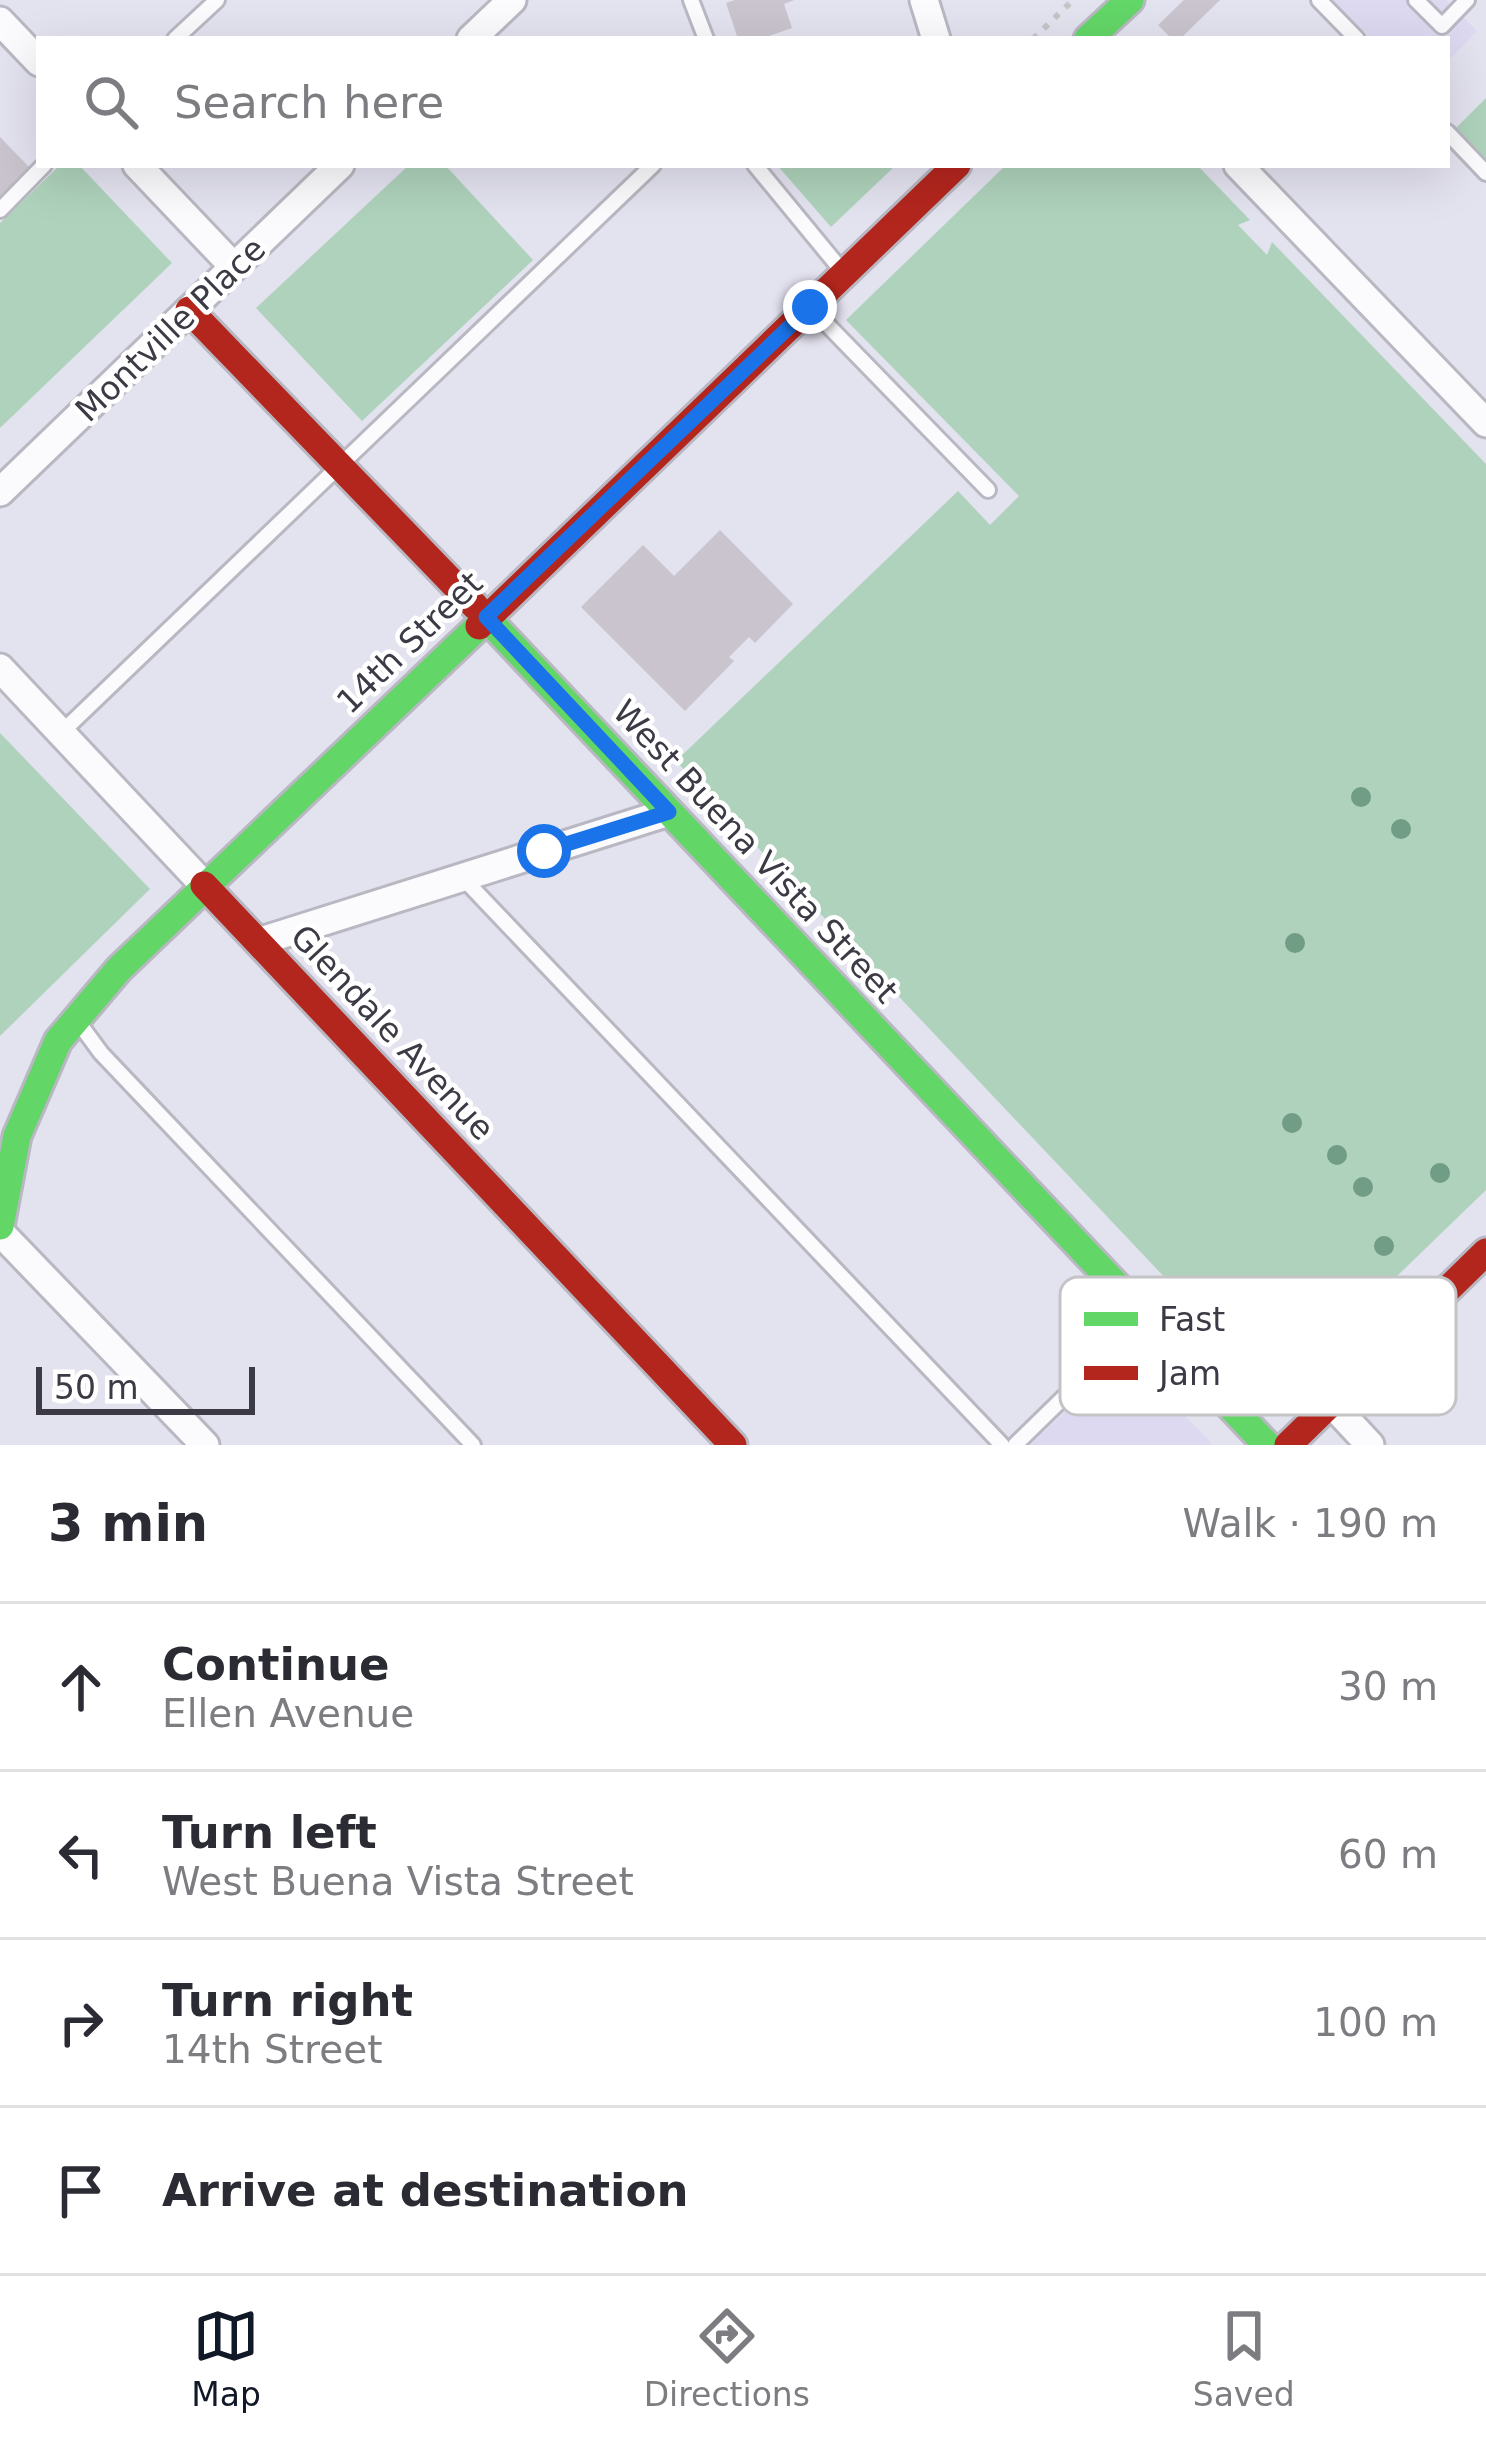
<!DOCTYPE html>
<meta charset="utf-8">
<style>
body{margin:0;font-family:"DejaVu Sans",sans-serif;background:#f2f2f3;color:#2b2b33}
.scale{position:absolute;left:36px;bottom:30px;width:219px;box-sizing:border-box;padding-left:12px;border:6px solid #3c3b45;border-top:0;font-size:33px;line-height:42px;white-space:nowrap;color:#3c3b45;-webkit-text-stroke:9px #fff;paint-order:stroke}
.stop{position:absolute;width:36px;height:36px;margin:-27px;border:9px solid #1a73e8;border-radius:50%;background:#fff}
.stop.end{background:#1a73e8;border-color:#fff;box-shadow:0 3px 12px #0008}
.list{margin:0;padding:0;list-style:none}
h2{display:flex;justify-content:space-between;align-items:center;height:156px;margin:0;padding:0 48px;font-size:51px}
h2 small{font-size:39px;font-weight:400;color:#7c7c81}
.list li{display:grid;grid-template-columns:78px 1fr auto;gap:36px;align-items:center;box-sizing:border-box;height:168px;padding:0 48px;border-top:3px solid #e1e1e2}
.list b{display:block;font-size:45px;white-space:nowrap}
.list p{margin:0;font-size:39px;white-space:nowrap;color:#7c7c81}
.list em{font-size:39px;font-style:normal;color:#7c7c81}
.icon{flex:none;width:66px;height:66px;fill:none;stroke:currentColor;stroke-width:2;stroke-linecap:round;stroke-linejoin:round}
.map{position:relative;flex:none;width:1486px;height:1445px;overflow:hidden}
.search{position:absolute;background:#fff;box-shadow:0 12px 48px #0002;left:36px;right:36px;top:36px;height:132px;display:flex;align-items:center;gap:30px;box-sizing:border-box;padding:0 42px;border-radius:0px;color:#7c7c81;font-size:45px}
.sheet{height:828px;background:#fff}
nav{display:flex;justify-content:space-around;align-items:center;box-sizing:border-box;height:168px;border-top:3px solid #e1e1e2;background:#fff;font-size:33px;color:#7c7c81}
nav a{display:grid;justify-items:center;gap:6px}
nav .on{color:#111827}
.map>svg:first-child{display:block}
.built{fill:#dcd9f1}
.green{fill:#aed2bb}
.building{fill:#c9c4cd}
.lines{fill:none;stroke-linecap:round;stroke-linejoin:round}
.lane-casing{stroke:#b9b8c2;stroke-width:20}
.street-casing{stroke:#b9b8c2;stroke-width:33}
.fast-casing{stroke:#b9b8c2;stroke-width:33}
.jam-casing{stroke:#b9b8c2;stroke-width:33}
.path{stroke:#c5c5c8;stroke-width:6;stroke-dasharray:6 9;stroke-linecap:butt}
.lane{stroke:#fbfbfd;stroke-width:14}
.street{stroke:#fbfbfd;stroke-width:27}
.fast{stroke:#63d668;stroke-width:27}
.jam{stroke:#b3261e;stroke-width:27}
.tree{fill:#719c85}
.route{stroke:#1a73e8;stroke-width:15}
.labels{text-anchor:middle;stroke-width:9;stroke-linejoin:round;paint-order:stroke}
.street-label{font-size:33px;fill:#3c3b45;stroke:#fff}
.key{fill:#fff;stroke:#c4c4c7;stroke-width:3}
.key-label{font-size:33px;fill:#3c3b45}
</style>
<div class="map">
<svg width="1486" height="1445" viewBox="0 0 1486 1445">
<rect width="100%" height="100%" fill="#e3e2ef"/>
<path class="built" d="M1332,0H1446L1477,31L1447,62V39H1372Z
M1126,1354L1213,1445H1030Z"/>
<path class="green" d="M1486,98V160L1456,128Z
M60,165H79L172,263L0,428V223Z
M409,165H445L533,260L362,421L256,308Z
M777,165H896L831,227Z
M1006,165H1197L1250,220L1238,225L1267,255L1272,242L1486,464V1190L1275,1394L676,761L958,491L990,525L1019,496L846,320Z
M0,733L150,889L0,1036Z"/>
<path class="building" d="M735,0H794L784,4L792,28L760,39H738L726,3Z
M1184,0H1220L1180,39H1172L1158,25Z
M0,137L30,168L0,198Z
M720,530L793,604L755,643L749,637L729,657L734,661L685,711L581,607L643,545L674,576Z"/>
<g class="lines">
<g class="lane-casing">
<path id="lane" d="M691,0L706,39
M1319,0L1357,39
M1416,0L1442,26L1467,0
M175,39L217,0
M1447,132L1486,173
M755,165L843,272
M0,210L44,165
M813,310L988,490
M61,733L653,165
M462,877L1002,1445
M79,1023L101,1053L473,1445
M1015,1445L1142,1321"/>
</g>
<g class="street-casing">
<path id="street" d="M924,0L936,39
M0,21L39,62
M471,39L512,0
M137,165L234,267
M1238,165L1486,423
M0,492L340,165
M0,668L204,885
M258,942L669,812
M0,1232L205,1445
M1331,1403L1370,1445"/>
</g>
<g class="fast-casing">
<path id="fast" d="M1088,39L1130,0
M475,606L1267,1445
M0,1226L17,1136L58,1041L119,969L479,626"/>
</g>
<g class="jam-casing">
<path id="jam" d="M189,310L475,606
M479,626L957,165
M204,885L733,1445
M1288,1445L1486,1252"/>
</g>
<path class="path" d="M1033,39L1073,0"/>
<use href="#lane" class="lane"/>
<use href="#street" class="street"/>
<use href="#fast" class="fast"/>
<use href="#jam" class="jam"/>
</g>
<g class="tree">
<circle cx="1361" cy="797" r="10"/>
<circle cx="1401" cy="829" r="10"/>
<circle cx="1295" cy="943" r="10"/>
<circle cx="1292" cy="1123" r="10"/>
<circle cx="1337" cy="1155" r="10"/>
<circle cx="1440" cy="1173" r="10"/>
<circle cx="1363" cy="1187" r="10"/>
<circle cx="1384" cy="1246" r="10"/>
</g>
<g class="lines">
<path class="route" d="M544,851L669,812L486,617L810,307"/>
</g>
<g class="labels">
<g class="street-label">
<text transform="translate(170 329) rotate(-44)" y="12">Montville Place</text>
<text transform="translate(409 642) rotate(-44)" y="12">14th Street</text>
<text transform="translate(756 851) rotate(47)" y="12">West Buena Vista Street</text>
<text transform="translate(393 1032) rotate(47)" y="12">Glendale Avenue</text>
</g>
</g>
<rect x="1060" y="1277" width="396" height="138" rx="18" class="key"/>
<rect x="1084" y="1312" width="54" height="14" fill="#63d668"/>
<rect x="1084" y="1366" width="54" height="14" fill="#b3261e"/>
<g class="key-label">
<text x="1159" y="1331">Fast</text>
<text x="1159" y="1385">Jam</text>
</g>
</svg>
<div class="scale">50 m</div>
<div class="stop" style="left:544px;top:851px"></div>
<div class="stop end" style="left:810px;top:307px"></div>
<div class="search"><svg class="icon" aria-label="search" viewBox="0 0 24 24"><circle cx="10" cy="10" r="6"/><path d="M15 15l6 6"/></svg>Search here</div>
</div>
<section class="sheet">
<h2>3 min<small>Walk · 190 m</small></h2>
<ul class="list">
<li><svg class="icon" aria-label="ahead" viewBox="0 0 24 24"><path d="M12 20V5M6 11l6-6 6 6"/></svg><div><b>Continue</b><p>Ellen Avenue</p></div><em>30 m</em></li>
<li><svg class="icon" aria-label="left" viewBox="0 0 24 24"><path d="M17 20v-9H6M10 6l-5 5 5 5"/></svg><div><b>Turn left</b><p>West Buena Vista Street</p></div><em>60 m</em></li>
<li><svg class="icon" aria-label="right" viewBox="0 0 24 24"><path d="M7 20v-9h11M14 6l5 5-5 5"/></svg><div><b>Turn right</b><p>14th Street</p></div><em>100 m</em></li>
<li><svg class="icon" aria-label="arrive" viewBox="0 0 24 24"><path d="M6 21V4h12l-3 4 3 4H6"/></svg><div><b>Arrive at destination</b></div></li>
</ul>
</section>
<nav>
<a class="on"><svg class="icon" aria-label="map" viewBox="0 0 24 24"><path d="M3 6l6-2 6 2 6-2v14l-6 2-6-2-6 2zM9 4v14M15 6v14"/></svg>Map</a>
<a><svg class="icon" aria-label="directions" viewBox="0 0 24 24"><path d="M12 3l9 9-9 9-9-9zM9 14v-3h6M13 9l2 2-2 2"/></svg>Directions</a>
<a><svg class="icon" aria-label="saved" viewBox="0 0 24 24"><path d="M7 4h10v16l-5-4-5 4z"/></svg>Saved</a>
</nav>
